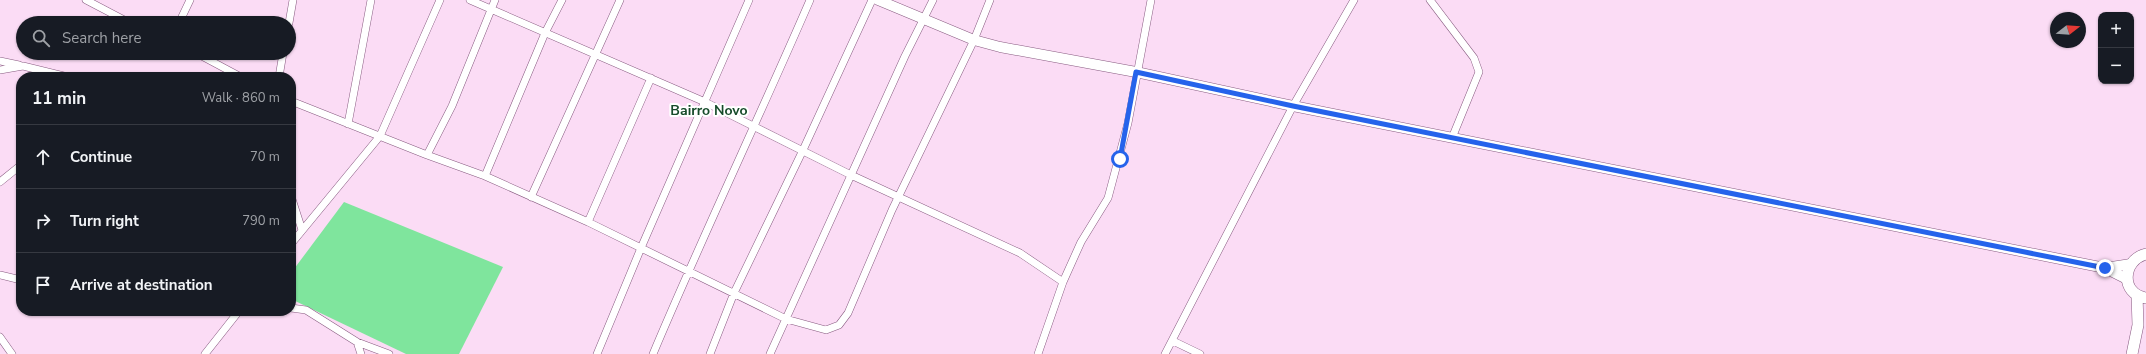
<!DOCTYPE html>
<meta charset="utf-8">
<style>
body{margin:0;font-family:"Nunito Sans",sans-serif;background:#20242c;color:#f1f3f6}
.controls{position:absolute;right:12px;top:12px;display:grid;overflow:hidden;border-radius:8px;box-shadow:0 1px 3px #0004}
.controls button{width:36px;height:36px;display:grid;place-items:center;padding:0;border:0;border-bottom:1px solid #363941;background:#171b24;color:#f1f3f6;font:20px sans-serif}
.compass{position:absolute;left:2050px;top:12px;width:36px;height:36px;border-radius:50%;background:#171b24;box-shadow:0 1px 3px #0004;rotate:73deg}
.stop{position:absolute;width:12px;height:12px;margin:-9px;border:3px solid #2563eb;border-radius:50%;background:#fff}
.stop.end{background:#2563eb;border-color:#fff;box-shadow:0 1px 4px #0008}
.list{margin:0;padding:0;list-style:none}
h2{display:flex;justify-content:space-between;align-items:center;height:52px;margin:0;padding:0 16px;font-size:17px}
h2 small{font-size:13px;font-weight:400;color:#9ea1a6}
.list li{display:grid;grid-template-columns:26px 1fr auto;gap:12px;align-items:center;box-sizing:border-box;height:64px;padding:0 16px;border-top:1px solid #363941}
.list b{display:block;font-size:15px;white-space:nowrap}
.list em{font-size:13px;font-style:normal;color:#9ea1a6}
.icon{flex:none;width:22px;height:22px;fill:none;stroke:currentColor;stroke-width:2;stroke-linecap:round;stroke-linejoin:round}
.map{position:relative;flex:none;width:2146px;height:354px;overflow:hidden}
.search{position:absolute;background:#171b24;box-shadow:0 1px 3px #0004;left:16px;top:16px;width:280px;height:44px;display:flex;align-items:center;gap:10px;box-sizing:border-box;padding:0 14px;border-radius:22px;color:#9ea1a6;font-size:15px}
.panel{position:absolute;background:#171b24;box-shadow:0 1px 3px #0004;left:16px;top:72px;width:280px;height:244px;border-radius:16px}
.map>svg:first-child{display:block}
.green{fill:#7fe59d}
.lines{fill:none;stroke-linecap:round;stroke-linejoin:round}
.street-casing{stroke:#885b81;stroke-width:8}
.secondary-casing{stroke:#885b81;stroke-width:11}
.primary-casing{stroke:#885b81;stroke-width:12}
.street{stroke:#fff;stroke-width:7}
.secondary{stroke:#fff;stroke-width:10}
.primary{stroke:#fff;stroke-width:11}
.route{stroke:#2563eb;stroke-width:5}
.labels{text-anchor:middle;stroke-width:4;stroke-linejoin:round;paint-order:stroke}
.district-label{font-size:14px;font-weight:bold;fill:#164b2a;stroke:#fff}
</style>
<div class="map">
<svg width="2146" height="354" viewBox="0 0 2146 354">
<rect width="100%" height="100%" fill="#fbdcf5"/>
<path class="green" d="M344,202L503,267L459,354H406L291,299V273Z"/>
<g class="lines">
<g class="street-casing">
<path id="street" d="M86,0L130,23
M470,0L705,102L851,175L1020,253L1063,282
M1430,0L1474,58L1479,72L1452,138
M179,23L190,0
M289,23L293,0
M196,53L241,77
M0,61L19,65
M0,70L23,66L68,77
M279,77L283,53
M291,101L427,155L485,176L588,222L786,319L826,330L839,325L848,313L892,210L974,40L990,0
M348,124L371,0
M427,155L452,106L495,0
M485,176L545,33L562,0
M0,182L21,165
M291,196L302,230
M531,197L620,0
M588,222L651,78
M291,244L380,136L440,0
M0,275L21,280
M291,308L306,310L357,342L389,354
M0,337L12,354
M1173,341L1200,354
M357,342L361,354
M205,354L239,311
M597,354L641,248L749,0
M653,354C703,235 759,118 810,0
M710,354L734,293L803,150L872,0
M770,354L905,56L933,0
M1038,354L1063,282L1081,242L1108,198L1128,123L1151,0
M1165,354L1293,106L1354,0"/>
</g>
<g class="secondary-casing">
<path id="secondary" d="M878,0L974,40L1000,47L1136,72L1293,106L2105,268L2127,279
M2105,268L2131,264"/>
</g>
<g class="primary-casing">
<path id="primary" d="M2146,254C2122,260 2120,294 2146,298
M2132,354L2138,325L2137,295"/>
</g>
<use href="#street" class="street"/>
<use href="#secondary" class="secondary"/>
<use href="#primary" class="primary"/>
</g>
<g class="lines">
<path class="route" d="M1120,159L1136,72L1293,106L2105,268"/>
</g>
<g class="labels">
<g class="district-label">
<text x="709" y="115">Bairro Novo</text>
</g>
</g>
</svg>
<div class="controls">
<button>+</button>
<button>−</button>
</div>
<svg class="compass" viewBox="-18 -18 36 36"><path d="M0-13l5 13h-10z" fill="#e53935"/><path d="M0 13l5-13h-10z" fill="#9ea1a6"/></svg>
<div class="stop" style="left:1120px;top:159px"></div>
<div class="stop end" style="left:2105px;top:268px"></div>
<div class="search"><svg class="icon" aria-label="search" viewBox="0 0 24 24"><circle cx="10" cy="10" r="6"/><path d="M15 15l6 6"/></svg>Search here</div>
<section class="panel">
<h2>11 min<small>Walk · 860 m</small></h2>
<ul class="list">
<li><svg class="icon" aria-label="ahead" viewBox="0 0 24 24"><path d="M12 20V5M6 11l6-6 6 6"/></svg><div><b>Continue</b></div><em>70 m</em></li>
<li><svg class="icon" aria-label="right" viewBox="0 0 24 24"><path d="M7 20v-9h11M14 6l5 5-5 5"/></svg><div><b>Turn right</b></div><em>790 m</em></li>
<li><svg class="icon" aria-label="arrive" viewBox="0 0 24 24"><path d="M6 21V4h12l-3 4 3 4H6"/></svg><div><b>Arrive at destination</b></div></li>
</ul>
</section>
</div>
